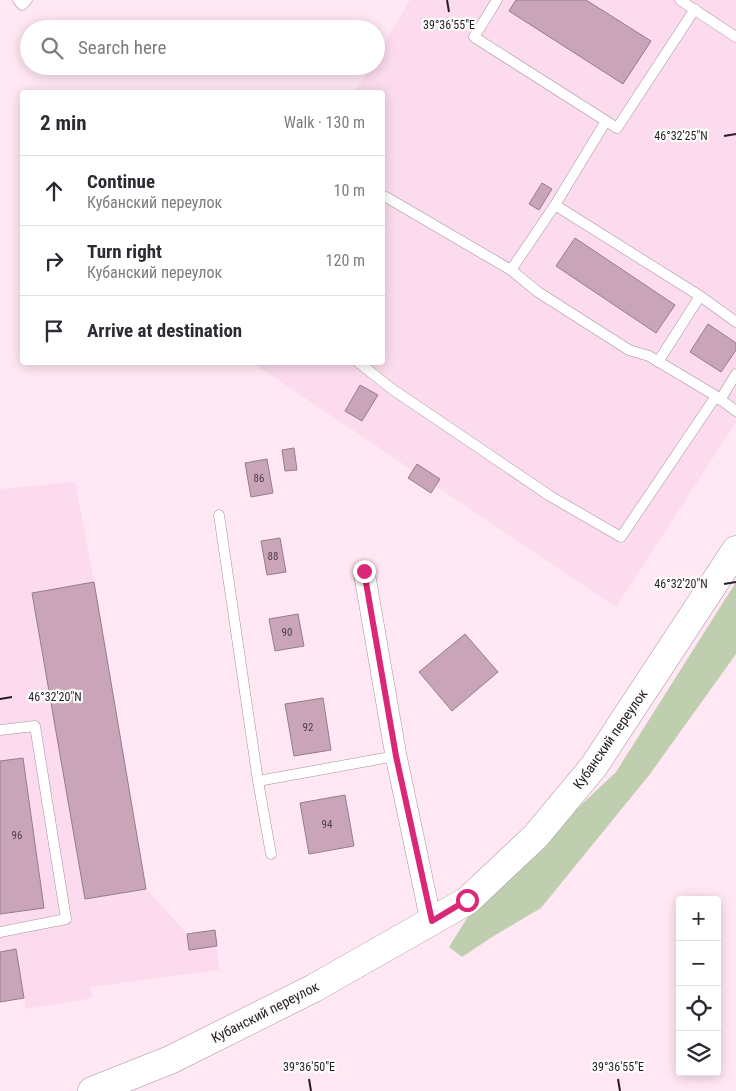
<!DOCTYPE html>
<meta charset="utf-8">
<style>
body{margin:0;font-family:"Roboto Condensed",sans-serif;background:#f2f2f3;color:#2b2b33}
.controls{position:absolute;right:15px;bottom:15px;display:grid;overflow:hidden;border-radius:5px;box-shadow:0 2px 12px #0003}
.controls button{width:45px;height:45px;display:grid;place-items:center;padding:0;border:0;border-bottom:1px solid #e1e1e2;background:#fff;color:#2b2b33;font:25px sans-serif}
.stop{position:absolute;width:15px;height:15px;margin:-11px;border:4px solid #db2777;border-radius:50%;background:#fff}
.stop.end{background:#db2777;border-color:#fff;box-shadow:0 1px 5px #0008}
.list{margin:0;padding:0;list-style:none}
h2{display:flex;justify-content:space-between;align-items:center;height:65px;margin:0;padding:0 20px;font-size:21px}
h2 small{font-size:16px;font-weight:400;color:#7c7c81}
.list li{display:grid;grid-template-columns:32px 1fr auto;gap:15px;align-items:center;box-sizing:border-box;height:70px;padding:0 20px;border-top:1px solid #e1e1e2}
.list b{display:block;font-size:19px;white-space:nowrap}
.list p{margin:0;font-size:16px;white-space:nowrap;color:#7c7c81}
.list em{font-size:16px;font-style:normal;color:#7c7c81}
.icon{flex:none;width:28px;height:28px;fill:none;stroke:currentColor;stroke-width:2;stroke-linecap:round;stroke-linejoin:round}
.map{position:relative;flex:none;width:736px;height:1091px;overflow:hidden}
.search{position:absolute;background:#fff;box-shadow:0 2px 12px #0003;left:20px;top:20px;width:365px;height:55px;display:flex;align-items:center;gap:12px;box-sizing:border-box;padding:0 18px;border-radius:28px;color:#7c7c81;font-size:19px}
.panel{position:absolute;background:#fff;box-shadow:0 2px 12px #0003;left:20px;top:90px;width:365px;height:275px;border-radius:5px}
.map>svg:first-child{display:block}
.built{fill:#fbdbed}
.green{fill:#c0ceb0}
.building{fill:#caa5ba;stroke:#937d89}
.lines{fill:none;stroke-linecap:round;stroke-linejoin:round}
.lane-casing{stroke:#a6909c;stroke-width:11}
.street-casing{stroke:#a6909c;stroke-width:22}
.primary-casing{stroke:#a6909c;stroke-width:29}
.lane{stroke:#fff;stroke-width:10}
.street{stroke:#fff;stroke-width:21}
.primary{stroke:#fff;stroke-width:28}
.route{stroke:#db2777;stroke-width:6}
.ticks{fill:none;stroke:#271e23;stroke-width:2}
.labels{text-anchor:middle;stroke-width:4.5;stroke-linejoin:round;paint-order:stroke}
.number-label{font-size:11px;fill:#504049}
.street-label{font-size:14px;fill:#271e23;stroke:#fcfcfc}
.ticks-label{font-size:12px;text-anchor:middle;fill:#271e23;stroke:#fcfcfc;stroke-width:4.5;stroke-linejoin:round;paint-order:stroke}
</style>
<div class="map">
<svg width="736" height="1091" viewBox="0 0 736 1091">
<rect width="100%" height="100%" fill="#ffe7f4"/>
<path class="built" d="M410,0H736V422L616,607L253,363L382,362V92H355L371,66H376V57Z
M75,482L94,582L146,889L187,934L215,930L219,970L90,987L93,998L26,1009L24,999L0,1002V489Z"/>
<path class="green" d="M736,582V654L650,774L541,908L492,937L462,957L449,947L476,904L616,772Z"/>
<path class="building" d="M516,0H586L651,41L623,84L509,11Z
M542,183L552,189L539,210L529,204Z
M575,238L675,305L656,333L556,266Z
M708,324L736,343V350L721,372L690,352Z
M360,385L378,395L362,421L345,411Z
M294,448L297,470L285,471L282,450Z
M267,459L273,493L251,497L245,463Z
M417,464L440,479L431,493L408,478Z
M280,538L286,572L267,575L261,541Z
M94,582L146,889L85,899L32,593Z
M298,614L304,646L275,651L269,619Z
M465,634L498,672L452,711L419,672Z
M323,698L331,750L294,756L285,704Z
M23,758L44,908L0,914V761Z
M345,795L354,846L309,854L300,803Z
M215,930L217,946L189,950L187,934Z
M16,949L24,998L0,1002V952Z"/>
<g class="lines">
<g class="lane-casing">
<path id="lane" d="M18,0L22,5L27,0
M497,0L474,37L617,128L695,9
M680,0L736,37
M382,198L386,197L511,270L555,205L606,121
M555,205L700,296L736,322
M511,270L538,292L629,350L649,356L716,396L736,411
M358,362L392,389L550,496L621,537L716,396
M658,362L700,296
M720,400L736,374
M219,515L258,781L271,854
M0,730L35,726L66,919L0,932
M258,781L396,756"/>
</g>
<g class="street-casing">
<path id="street" d="M364,571L396,756L431,921"/>
</g>
<g class="primary-casing">
<path id="primary" d="M92,1091L170,1060L314,988L467,901L536,836L594,766L736,550"/>
</g>
<use href="#lane" class="lane"/>
<use href="#street" class="street"/>
<use href="#primary" class="primary"/>
</g>
<g class="lines">
<path class="route" d="M364,571L396,756L432,921L467,900"/>
</g>
<path class="ticks" d="M447,0L449,12M724,136L736,134M724,584L736,582M0,699L12,697M309,1079L311,1091M618,1079L620,1091"/>
<g class="labels">
<g class="number-label">
<text x="259" y="482">86</text>
<text x="273" y="560">88</text>
<text x="287" y="636">90</text>
<text x="308" y="731">92</text>
<text x="327" y="828">94</text>
<text x="17" y="839">96</text>
</g>
<g class="street-label">
<text transform="translate(610 739) rotate(-55)" y="5">Кубанский переулок</text>
<text transform="translate(265 1012) rotate(-27)" y="5">Кубанский переулок</text>
</g>
</g>
<g class="ticks-label">
<text x="449" y="29">39°36'55"E</text>
<text x="681" y="140">46°32'25"N</text>
<text x="681" y="588">46°32'20"N</text>
<text x="55" y="701">46°32'20"N</text>
<text x="309" y="1071">39°36'50"E</text>
<text x="618" y="1071">39°36'55"E</text>
</g>
</svg>
<div class="controls">
<button>+</button>
<button>−</button>
<button><svg class="icon" aria-label="locate" viewBox="0 0 24 24"><circle cx="12" cy="12" r="6"/><path d="M12 2v4M12 18v4M2 12h4M18 12h4"/></svg></button>
<button><svg class="icon" aria-label="layers" viewBox="0 0 24 24"><path d="M12 4l9 5-9 5-9-5zM3 14l9 5 9-5"/></svg></button>
</div>
<div class="stop" style="left:467px;top:900px"></div>
<div class="stop end" style="left:364px;top:571px"></div>
<div class="search"><svg class="icon" aria-label="search" viewBox="0 0 24 24"><circle cx="10" cy="10" r="6"/><path d="M15 15l6 6"/></svg>Search here</div>
<section class="panel">
<h2>2 min<small>Walk · 130 m</small></h2>
<ul class="list">
<li><svg class="icon" aria-label="ahead" viewBox="0 0 24 24"><path d="M12 20V5M6 11l6-6 6 6"/></svg><div><b>Continue</b><p>Кубанский переулок</p></div><em>10 m</em></li>
<li><svg class="icon" aria-label="right" viewBox="0 0 24 24"><path d="M7 20v-9h11M14 6l5 5-5 5"/></svg><div><b>Turn right</b><p>Кубанский переулок</p></div><em>120 m</em></li>
<li><svg class="icon" aria-label="arrive" viewBox="0 0 24 24"><path d="M6 21V4h12l-3 4 3 4H6"/></svg><div><b>Arrive at destination</b></div></li>
</ul>
</section>
</div>
